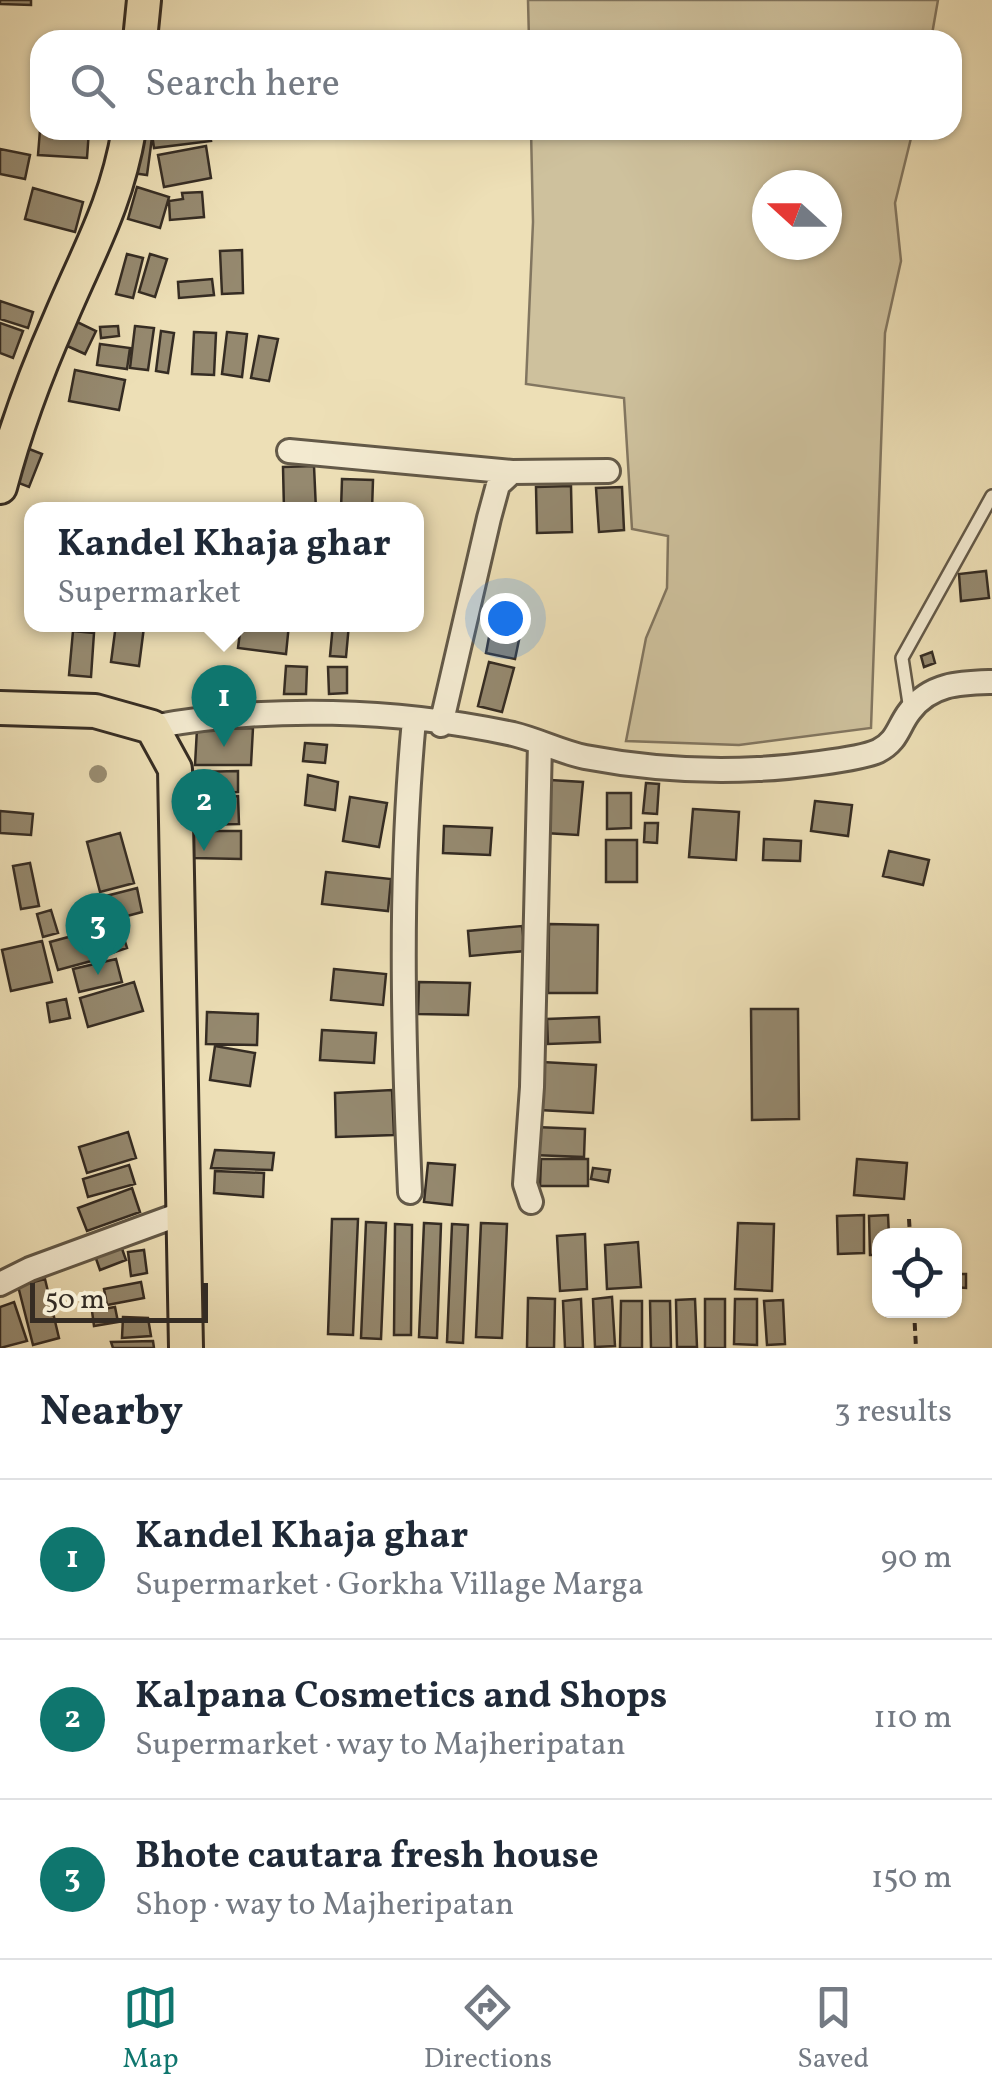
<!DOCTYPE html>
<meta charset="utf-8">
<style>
body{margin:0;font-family:Vollkorn,serif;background:#f6f6f7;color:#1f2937}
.controls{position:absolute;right:30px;bottom:30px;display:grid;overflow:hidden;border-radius:20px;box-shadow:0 2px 8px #0004}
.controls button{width:90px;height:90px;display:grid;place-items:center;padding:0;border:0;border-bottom:2px solid #e0e1e3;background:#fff;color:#1f2937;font:50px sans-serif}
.compass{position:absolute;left:752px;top:170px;width:90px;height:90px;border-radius:50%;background:#fff;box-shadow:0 2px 8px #0004;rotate:291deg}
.scale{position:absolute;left:30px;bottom:25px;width:178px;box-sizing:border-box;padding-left:10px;border:5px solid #352c23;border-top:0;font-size:28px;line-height:35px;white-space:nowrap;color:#352c23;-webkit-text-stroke:8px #f3ead0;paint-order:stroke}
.you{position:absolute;left:505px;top:618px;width:35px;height:35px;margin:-25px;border:8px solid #fff;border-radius:50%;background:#1a73e8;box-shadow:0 0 0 15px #1a73e833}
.badge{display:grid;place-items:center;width:65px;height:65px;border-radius:50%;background:#0f766e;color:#fff;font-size:32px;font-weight:700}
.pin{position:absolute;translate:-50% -82px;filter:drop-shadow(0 2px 5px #0008)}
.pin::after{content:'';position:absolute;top:52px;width:35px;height:30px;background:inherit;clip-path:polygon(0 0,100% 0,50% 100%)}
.popup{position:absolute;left:24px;top:502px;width:400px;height:130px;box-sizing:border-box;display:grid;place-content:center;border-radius:20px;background:#fff;filter:drop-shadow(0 2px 8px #0005);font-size:32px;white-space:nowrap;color:#747a83}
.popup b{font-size:38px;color:#1f2937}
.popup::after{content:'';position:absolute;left:50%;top:100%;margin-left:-20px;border:20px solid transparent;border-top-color:#fff}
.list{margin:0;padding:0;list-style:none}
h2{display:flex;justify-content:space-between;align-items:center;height:130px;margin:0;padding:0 40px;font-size:42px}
h2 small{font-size:32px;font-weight:400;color:#747a83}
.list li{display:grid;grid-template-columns:65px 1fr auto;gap:30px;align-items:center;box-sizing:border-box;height:160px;padding:0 40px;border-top:2px solid #e0e1e3}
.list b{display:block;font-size:38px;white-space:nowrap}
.list p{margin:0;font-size:32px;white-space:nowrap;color:#747a83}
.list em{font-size:32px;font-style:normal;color:#747a83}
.icon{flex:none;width:55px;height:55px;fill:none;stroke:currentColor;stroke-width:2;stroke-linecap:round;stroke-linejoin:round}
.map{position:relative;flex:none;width:992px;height:1348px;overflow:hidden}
.search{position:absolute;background:#fff;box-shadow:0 2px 8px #0004;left:30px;right:30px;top:30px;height:110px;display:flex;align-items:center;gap:25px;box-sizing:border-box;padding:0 35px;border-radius:30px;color:#747a83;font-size:38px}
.sheet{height:610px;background:#fff}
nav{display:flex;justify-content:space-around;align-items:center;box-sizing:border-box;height:140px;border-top:2px solid #e0e1e3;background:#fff;font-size:28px;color:#747a83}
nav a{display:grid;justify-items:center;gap:5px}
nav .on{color:#0f766e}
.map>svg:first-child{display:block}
.green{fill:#cec19d;stroke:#827660;stroke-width:2.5;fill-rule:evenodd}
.building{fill:#95896f;stroke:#352c23;stroke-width:2.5}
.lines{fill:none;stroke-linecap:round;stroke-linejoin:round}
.service-casing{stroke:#635948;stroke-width:16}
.minor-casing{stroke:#635948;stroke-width:28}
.primary-casing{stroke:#352c23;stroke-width:38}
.path{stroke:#352c23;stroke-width:4;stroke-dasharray:8 5;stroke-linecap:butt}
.service{stroke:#f3ead0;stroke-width:11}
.minor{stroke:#f3ead0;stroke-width:22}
.primary{stroke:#eddfb6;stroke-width:32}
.tree{fill:#998d72}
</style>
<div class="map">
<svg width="992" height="1348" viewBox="0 0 992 1348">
<rect width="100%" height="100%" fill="#eddfb6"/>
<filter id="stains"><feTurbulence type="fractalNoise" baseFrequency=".002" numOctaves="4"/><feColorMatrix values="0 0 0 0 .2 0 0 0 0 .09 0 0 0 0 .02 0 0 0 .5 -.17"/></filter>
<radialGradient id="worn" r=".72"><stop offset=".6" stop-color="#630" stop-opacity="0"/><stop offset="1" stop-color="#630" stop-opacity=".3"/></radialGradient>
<path class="green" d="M528,0H938L931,40H529Z
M531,130H913L895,203L901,261L885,333L871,728L739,745L626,741L646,638L667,588L668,536L632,529L624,398L526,384L533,222ZM767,185H827V245H767Z"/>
<path class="building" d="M0,0H31V5L0,4Z
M40,130H89L87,158L38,155Z
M137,130H153L147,175L132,173Z
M185,130H209L211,141L154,148L152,134Z
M206,146L211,178L164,187L158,155Z
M0,149L30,155L25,179L0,174Z
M137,187L169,197L160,228L128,219Z
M33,188L83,202L75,232L25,219Z
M202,192L204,217L170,220L169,201L183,199L182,193Z
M242,250L243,293L222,294L220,251Z
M127,254L143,258L133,298L116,294Z
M150,254L167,259L155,297L139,292Z
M212,279L214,295L179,298L178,282Z
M0,301L33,312L28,328L0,319Z
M75,321L96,331L85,354L65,345Z
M0,323L23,331L13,358L0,353Z
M118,326L119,336L101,338L100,327Z
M135,326L154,328L148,370L130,368Z
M161,331L174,333L168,373L156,371Z
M194,332L216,333L214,375L192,374Z
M227,332L247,334L242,377L222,374Z
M259,336L278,339L269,381L251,378Z
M100,344L130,348L127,369L97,365Z
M75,370L125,380L119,410L69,401Z
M19,445L42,454L29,487L6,478Z
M314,466L316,510H284L283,467Z
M342,479L373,480L372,510H341Z
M571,486L572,532L537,533L536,487Z
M622,487L624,530L599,532L596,488Z
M986,571L989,598L961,601L959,574Z
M508,618L523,621L515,659L486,653L489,637L503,640Z
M116,624L144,627L139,666L111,662Z
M241,624H289L286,654L238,648Z
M333,624H349L346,657L330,656Z
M73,631L94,633L91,677L69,675Z
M932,652L935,663L924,667L921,656Z
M489,662L514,668L502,712L478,706Z
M286,666L307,667L306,694H284Z
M328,667H347V693L329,694Z
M253,728L251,765H195L197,729Z
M305,743L327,745L325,763L303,761Z
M238,771V792L193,794V772Z
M308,775L338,782L335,810L305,805Z
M550,780L583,782L578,835L545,833Z
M646,783L659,784L657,814L643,813Z
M607,793H631V828L607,829Z
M238,796L239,824L197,825V797Z
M350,797L387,803L379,847L343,841Z
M815,801L852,805L848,836L811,831Z
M693,809L739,812L736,860L689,857Z
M0,811L33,814L31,835L0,833Z
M645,823H658L657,843L644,842Z
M444,826L492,828L490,855L443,853Z
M193,831H241V859L193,858Z
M120,833L134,883L100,892L87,842Z
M764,839L801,841L800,861L763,860Z
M606,840H637V882H606Z
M889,851L929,860L923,885L883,876Z
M30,863L39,906L21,909L13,866Z
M326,872L391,879L388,911L322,904Z
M137,888L142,912L112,920L106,896Z
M51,910L58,933L43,937L37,914Z
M119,922L127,948L109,954L100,929Z
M549,924L598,925L597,993H548Z
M522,926L525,951L470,956L468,931Z
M98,929L106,957L58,970L50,942Z
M42,941L52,982L11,991L2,950Z
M116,959L122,982L79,992L73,969Z
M334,969L386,974L383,1005L331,1000Z
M134,982L143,1011L88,1027L80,998Z
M419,982L470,983L468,1015L418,1014Z
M66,999L70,1018L50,1022L47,1003Z
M751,1009H798L799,1119L752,1120Z
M207,1012L258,1014L257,1045L206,1044Z
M599,1017L600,1042L548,1044L547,1019Z
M322,1030L376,1033L374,1063L320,1060Z
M215,1046L255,1053L250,1086L210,1080Z
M542,1062L596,1065L593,1113L540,1110Z
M392,1090L394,1135L336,1137L335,1093Z
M535,1127L585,1129L584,1157L533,1155Z
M128,1132L136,1158L87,1173L79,1147Z
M215,1150L274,1153L272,1170L211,1168Z
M541,1159H588V1186H540Z
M857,1159L907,1163L904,1199L854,1195Z
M428,1163L455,1165L452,1205L424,1202Z
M129,1165L135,1184L88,1197L83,1179Z
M593,1168L610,1170L608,1182L591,1179Z
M215,1171L264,1173L263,1197L214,1193Z
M132,1188L140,1212L87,1231L78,1208Z
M864,1215V1253L838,1254L837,1216Z
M888,1215L889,1236H880V1255H870L869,1216Z
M332,1219H358L353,1335L328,1334Z
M366,1222L386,1223L381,1339L361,1338Z
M424,1223L441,1224L437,1338L419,1337Z
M481,1223L507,1224L502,1338L476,1337Z
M738,1223L774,1224L772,1291L735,1289Z
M395,1224L412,1225L411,1335H394Z
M452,1224L468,1225L463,1343L447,1342Z
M585,1234L587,1289L560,1291L557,1236Z
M638,1242L641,1287L607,1289L605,1245Z
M120,1243L126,1260L100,1270L94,1253Z
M144,1250L147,1273L131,1276L128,1252Z
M954,1274H966V1288L954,1287Z
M45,1279L59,1338L33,1345L18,1286Z
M141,1282L144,1298L107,1305L104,1289Z
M612,1297L615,1346L595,1347L593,1299Z
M528,1298L555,1299L554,1348H527Z
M581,1299L583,1348H565L563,1301Z
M695,1299L697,1347H677L676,1300Z
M705,1299H725V1348H705Z
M735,1299H757V1345L734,1344Z
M783,1300L785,1344L767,1345L764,1301Z
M621,1301H642V1348H620Z
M650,1301H670L671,1348H651Z
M14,1302L27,1341L0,1348V1307Z
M115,1307L118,1322L94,1326L92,1311Z
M123,1317L148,1318L151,1336L122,1338Z
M153,1341L154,1348H113L111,1342Z"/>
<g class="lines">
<g class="service-casing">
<path id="service" d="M910,710L902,658L992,496"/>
</g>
<g class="minor-casing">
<path id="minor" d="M289,451L512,472L498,485L489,518L441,725
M512,472L608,471
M152,727C269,705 396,709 513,734C538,740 561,752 585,757C643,768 700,772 758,769C783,768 859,760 878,751C898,741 898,726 910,711C931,683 961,683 992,682
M410,1192C403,1033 399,878 414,720
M531,1202L525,1184L532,1087L540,743
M0,1284L30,1269L183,1213"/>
</g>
<g class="primary-casing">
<path id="primary" d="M140,40L144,0
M0,487C15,430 36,373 60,319C89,250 116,206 129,130
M0,708L95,711L152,727L175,769L186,1348"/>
</g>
<path class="path" d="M909,1219L910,1236
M914,1310L916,1348"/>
<use href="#service" class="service"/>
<use href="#minor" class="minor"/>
<use href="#primary" class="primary"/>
</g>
<circle class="tree" cx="98" cy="774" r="9"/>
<rect width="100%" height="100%" filter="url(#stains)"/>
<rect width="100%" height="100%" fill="url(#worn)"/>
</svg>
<div class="controls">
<button><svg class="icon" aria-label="locate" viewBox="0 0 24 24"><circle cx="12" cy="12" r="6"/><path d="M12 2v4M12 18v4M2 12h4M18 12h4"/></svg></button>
</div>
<svg class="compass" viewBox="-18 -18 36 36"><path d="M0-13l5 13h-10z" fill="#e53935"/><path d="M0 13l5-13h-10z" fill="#747a83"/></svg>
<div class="scale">50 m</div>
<div class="you"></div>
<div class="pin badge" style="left:224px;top:747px">1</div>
<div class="popup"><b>Kandel Khaja ghar</b>Supermarket</div>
<div class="pin badge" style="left:204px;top:851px">2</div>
<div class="pin badge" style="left:98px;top:975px">3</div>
<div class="search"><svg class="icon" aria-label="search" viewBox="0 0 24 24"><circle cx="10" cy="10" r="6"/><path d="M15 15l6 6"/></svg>Search here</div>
</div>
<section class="sheet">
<h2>Nearby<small>3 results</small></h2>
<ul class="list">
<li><span class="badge">1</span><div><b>Kandel Khaja ghar</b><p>Supermarket · Gorkha Village Marga</p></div><em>90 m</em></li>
<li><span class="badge">2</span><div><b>Kalpana Cosmetics and Shops</b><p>Supermarket · way to Majheripatan</p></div><em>110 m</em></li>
<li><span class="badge">3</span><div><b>Bhote cautara fresh house</b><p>Shop · way to Majheripatan</p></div><em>150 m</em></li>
</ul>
</section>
<nav>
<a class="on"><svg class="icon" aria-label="map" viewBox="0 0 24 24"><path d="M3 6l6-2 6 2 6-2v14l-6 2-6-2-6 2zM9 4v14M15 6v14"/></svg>Map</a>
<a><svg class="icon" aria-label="directions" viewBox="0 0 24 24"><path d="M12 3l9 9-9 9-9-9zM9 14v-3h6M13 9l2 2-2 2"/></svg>Directions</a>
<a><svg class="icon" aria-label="saved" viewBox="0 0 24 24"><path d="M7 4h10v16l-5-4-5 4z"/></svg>Saved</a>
</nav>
